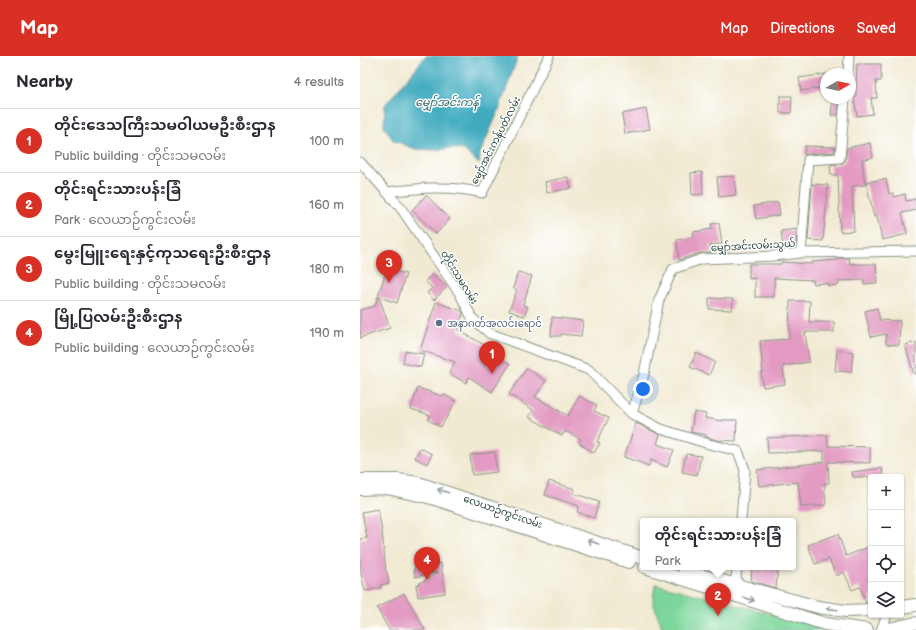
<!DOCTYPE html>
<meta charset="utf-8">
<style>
body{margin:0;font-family:"Balsamiq Sans","Noto Sans Myanmar",sans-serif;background:#f7f7f7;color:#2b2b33}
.controls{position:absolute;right:12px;bottom:12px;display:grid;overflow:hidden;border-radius:4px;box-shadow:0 1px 3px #0004}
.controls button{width:36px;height:36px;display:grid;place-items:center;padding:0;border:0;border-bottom:1px solid #e1e1e2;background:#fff;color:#2b2b33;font:20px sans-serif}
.compass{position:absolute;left:460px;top:12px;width:36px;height:36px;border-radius:50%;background:#fff;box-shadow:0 1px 3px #0004;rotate:81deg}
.you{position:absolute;left:283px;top:333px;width:14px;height:14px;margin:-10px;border:3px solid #fff;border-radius:50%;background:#1a73e8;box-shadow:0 0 0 6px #1a73e833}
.badge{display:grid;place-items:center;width:26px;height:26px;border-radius:50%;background:#d93025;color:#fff;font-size:13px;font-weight:700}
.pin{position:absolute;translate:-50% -33px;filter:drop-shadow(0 1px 2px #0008)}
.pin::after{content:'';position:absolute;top:21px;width:14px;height:12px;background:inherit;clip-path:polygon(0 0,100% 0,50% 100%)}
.popup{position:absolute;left:280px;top:462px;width:156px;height:52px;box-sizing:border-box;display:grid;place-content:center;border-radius:4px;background:#fff;filter:drop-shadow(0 1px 3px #0005);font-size:13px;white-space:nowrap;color:#7c7c81}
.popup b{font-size:15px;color:#2b2b33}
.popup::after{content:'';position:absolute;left:50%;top:100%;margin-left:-8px;border:8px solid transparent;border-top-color:#fff}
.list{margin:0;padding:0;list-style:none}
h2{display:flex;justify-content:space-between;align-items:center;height:52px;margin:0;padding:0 16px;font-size:17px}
h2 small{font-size:13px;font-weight:400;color:#7c7c81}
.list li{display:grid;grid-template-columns:26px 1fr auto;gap:12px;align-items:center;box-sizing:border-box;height:64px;padding:0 16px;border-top:1px solid #e1e1e2}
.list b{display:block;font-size:15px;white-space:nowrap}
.list p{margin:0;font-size:13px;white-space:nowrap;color:#7c7c81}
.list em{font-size:13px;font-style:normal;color:#7c7c81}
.icon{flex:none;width:22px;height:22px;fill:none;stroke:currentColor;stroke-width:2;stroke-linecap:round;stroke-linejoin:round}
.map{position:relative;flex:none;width:556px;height:574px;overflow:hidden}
header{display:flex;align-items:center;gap:24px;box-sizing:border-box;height:56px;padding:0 20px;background:#d93025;color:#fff}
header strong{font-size:19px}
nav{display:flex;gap:22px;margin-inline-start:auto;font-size:14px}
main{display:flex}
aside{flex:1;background:#fff}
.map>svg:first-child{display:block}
.green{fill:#7cd59a;stroke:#4e8967}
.water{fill:#3fabbf;stroke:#2f747a}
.building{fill:#e39bc3}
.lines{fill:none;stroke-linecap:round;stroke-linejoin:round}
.minor-casing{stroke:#889484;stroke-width:11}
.tertiary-casing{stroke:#889484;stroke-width:14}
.minor{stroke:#fff;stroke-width:9}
.tertiary{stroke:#fff;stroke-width:12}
.oneway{stroke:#8f9e9a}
.service-dot{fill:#5c6f8a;stroke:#fff;stroke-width:1.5}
.labels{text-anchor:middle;stroke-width:3;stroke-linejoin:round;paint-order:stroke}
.street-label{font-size:10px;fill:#1f3d34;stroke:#fff}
.service-label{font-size:10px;fill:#4e5e75;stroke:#fff;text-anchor:start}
.water-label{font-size:11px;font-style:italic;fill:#2a6465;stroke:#fff}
</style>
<header>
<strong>Map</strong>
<nav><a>Map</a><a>Directions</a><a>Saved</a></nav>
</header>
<main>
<aside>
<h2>Nearby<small>4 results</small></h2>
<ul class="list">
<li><span class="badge">1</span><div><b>တိုင်းဒေသကြီးသမဝါယမဦးစီးဌာန</b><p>Public building · တိုင်းသမလမ်း</p></div><em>100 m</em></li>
<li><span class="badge">2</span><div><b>တိုင်းရင်းသားပန်းခြံ</b><p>Park · လေယာဉ်ကွင်းလမ်း</p></div><em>160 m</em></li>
<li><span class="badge">3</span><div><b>မွေးမြူးရေးနှင့်ကုသရေးဦးစီးဌာန</b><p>Public building · တိုင်းသမလမ်း</p></div><em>180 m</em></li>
<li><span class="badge">4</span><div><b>မြို့ပြလမ်းဦးစီးဌာန</b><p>Public building · လေယာဉ်ကွင်းလမ်း</p></div><em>190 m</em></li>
</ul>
</aside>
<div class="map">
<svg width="556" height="574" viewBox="0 0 556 574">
<rect width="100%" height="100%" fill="#fff"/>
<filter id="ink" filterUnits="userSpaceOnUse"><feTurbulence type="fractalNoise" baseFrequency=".025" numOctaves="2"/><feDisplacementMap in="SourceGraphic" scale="8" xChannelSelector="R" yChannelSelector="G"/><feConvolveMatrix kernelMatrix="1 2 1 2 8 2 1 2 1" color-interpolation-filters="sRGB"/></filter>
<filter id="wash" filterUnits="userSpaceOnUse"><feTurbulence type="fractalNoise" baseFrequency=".012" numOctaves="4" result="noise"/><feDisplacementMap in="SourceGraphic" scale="16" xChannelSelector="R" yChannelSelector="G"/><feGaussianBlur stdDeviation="0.9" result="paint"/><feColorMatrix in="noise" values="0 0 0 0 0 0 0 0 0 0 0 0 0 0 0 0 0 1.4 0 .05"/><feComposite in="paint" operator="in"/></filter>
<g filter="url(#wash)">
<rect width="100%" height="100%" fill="#f1ead3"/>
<path class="green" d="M295,528L473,574H303L293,546Z"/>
<path class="water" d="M66,0H158L139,54L120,97L119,108L104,94L91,92L76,94L55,93L33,84L24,70L25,49Z"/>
<g id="blocks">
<path class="building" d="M497,8H521V25H516L517,42H511L513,58L497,60L494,42H496V33Z
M466,18V31L441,35L439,22Z
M420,40H432L431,57H420Z
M473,42H479L478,59H471Z
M286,53L290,73L265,78L262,58Z
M510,87L513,101L502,104L505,129L492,130L494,175L480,176L478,119H471L470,109L481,108L485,105L487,92Z
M445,90L475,91L474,96L448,98L444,99Z
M342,116L343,138L332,139L331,117Z
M374,120L376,139L359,141L357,121Z
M208,121L211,132L187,137L185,126Z
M526,123L529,138L533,137L534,141L545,138L546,145L556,143V154L542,157L547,178L522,184L517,160L514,161L506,126Z
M452,128L468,129L463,185L448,184Z
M66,139L90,163L76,178L52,154Z
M418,146L420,159L396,163L394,150Z
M359,167L362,188L350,189L351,197H340L319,204L317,184L334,181L333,176L352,173L351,168Z
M437,173L436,190L423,191L421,175Z
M477,202H489L490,208H516L517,227L504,228V224L479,225V229L468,230L467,227L454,228L453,224L414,222V241H395V222L389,223V208H421V206L452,208V206L478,204Z
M27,212L46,218L37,247L19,241L30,272L0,282V254L15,250Z
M158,216L172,220L163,249L168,251L164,260L149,255L157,234L153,232Z
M73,218L87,231L74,244L67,237L72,232L65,225Z
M349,242L373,243L372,254L349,253Z
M430,245H450L449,266H474V276H445L449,306L423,310L425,328L403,331L401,316H403L400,285L429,283Z
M76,246L102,255L103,258L98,274L126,290L125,292L150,308L132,336L109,321L106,327L89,317L95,306L60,294Z
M517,252L520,264L540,265L539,289L526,288V278L511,281L505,255Z
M192,261L223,265L221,280L201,278V280H191Z
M556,286V318H554L545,289Z
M477,294L493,296L491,316L475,315Z
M45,295L64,298L61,311L43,307Z
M336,297L355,306L349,319L330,311Z
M167,312L186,325L175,341L208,360L219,340L237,349L234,355L249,362L237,386L240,387L234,397L219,387L221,383L205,375L202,380L169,361L173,354L149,338Z
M58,332L82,340L83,338L96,345L81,371L68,364L70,359L51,353Z
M334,356L346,358L345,362L362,365V364H377L376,385L357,384L346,381V379L331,376Z
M276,367L300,379L297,388L314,394L307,411L291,404L289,410L264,401Z
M467,379L468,390L510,391V407L468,406L469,427H464L466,449L441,451L438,426L399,430L397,414L464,406V395L408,397L407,382Z
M60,392L72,398L67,408L55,402Z
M135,396L137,416L112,419L110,399Z
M326,398L341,400L337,419L322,416Z
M522,412L523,421H493L492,416Z
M189,425L215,433L213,437L239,446L234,462L217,456L219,450L185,439Z
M18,453L22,475L26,516H27L29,527L21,529V532L5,535L0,513V483L7,482L2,456Z
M478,478L486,500L511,490V547H506L500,531L492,534L484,516L476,520L469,503L455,508L448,489Z
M81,507L85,537L58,541L56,529L79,516L55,521L54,511Z
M392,511H418L416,532L391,525Z
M44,537L56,558L65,574H29L17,552Z"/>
</g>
</g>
<g filter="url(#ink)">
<use href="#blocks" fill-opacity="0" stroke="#889484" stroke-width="1"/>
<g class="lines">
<g class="minor-casing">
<path id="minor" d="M488,18L489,0
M0,106L40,151L100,238L112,262L129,277L229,314L272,358L301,373L349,388L378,395L385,414L381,465
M27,136C58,132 91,129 122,137L189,0
M441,197L556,195
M272,358L284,318L299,244L313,213L342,203L413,200L441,197L448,104L480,102L485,42
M375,533L377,511
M521,574L527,559"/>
</g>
<g class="tertiary-casing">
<path id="tertiary" d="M0,424H38L58,427L283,502
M0,433L27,432L72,442L269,506
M285,511L465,568L507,574
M325,515L458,551L486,555L511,554
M541,551L556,549
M524,574L556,567"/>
</g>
<use href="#minor" class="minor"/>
<use href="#tertiary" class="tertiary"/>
</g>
<defs><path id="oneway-shaft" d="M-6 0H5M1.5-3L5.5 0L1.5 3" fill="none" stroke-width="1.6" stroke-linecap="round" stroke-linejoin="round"/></defs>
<g class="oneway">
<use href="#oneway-shaft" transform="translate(83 435) rotate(-162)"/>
<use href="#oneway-shaft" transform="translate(233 486) rotate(-161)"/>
<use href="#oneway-shaft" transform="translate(389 543) rotate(18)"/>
<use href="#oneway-shaft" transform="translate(472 553) rotate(-173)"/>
</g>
</g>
<circle class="service-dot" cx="79" cy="267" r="4"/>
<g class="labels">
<g class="street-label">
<text transform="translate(135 84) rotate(-63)" y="4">မျှော်အင်းကန်ပတ်လမ်း</text>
<text transform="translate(393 189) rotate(-3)" y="4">မျှော်အင်းလမ်းသွယ်</text>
<text transform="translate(100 221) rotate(58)" y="4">တိုင်းသမလမ်း</text>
<text transform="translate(143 455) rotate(19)" y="4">လေယာဉ်ကွင်းလမ်း</text>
</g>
<g class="service-label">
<text x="87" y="271">အနာဂတ်အလင်းရောင်</text>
</g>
<g class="water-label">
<text x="87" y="50">မျှော်အင်းကန်</text>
</g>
</g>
</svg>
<div class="controls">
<button>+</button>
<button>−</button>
<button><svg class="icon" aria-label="locate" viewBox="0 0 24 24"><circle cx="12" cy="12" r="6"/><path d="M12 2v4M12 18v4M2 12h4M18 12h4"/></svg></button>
<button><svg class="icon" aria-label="layers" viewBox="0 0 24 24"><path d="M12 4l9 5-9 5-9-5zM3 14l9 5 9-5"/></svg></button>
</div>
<svg class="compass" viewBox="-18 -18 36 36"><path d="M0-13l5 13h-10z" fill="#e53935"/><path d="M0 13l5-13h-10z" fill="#7c7c81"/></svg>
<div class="you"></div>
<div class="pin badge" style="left:132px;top:318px">1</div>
<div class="pin badge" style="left:358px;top:560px">2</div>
<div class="popup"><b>တိုင်းရင်းသားပန်းခြံ</b>Park</div>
<div class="pin badge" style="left:29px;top:227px">3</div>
<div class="pin badge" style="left:67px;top:524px">4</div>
</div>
</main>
